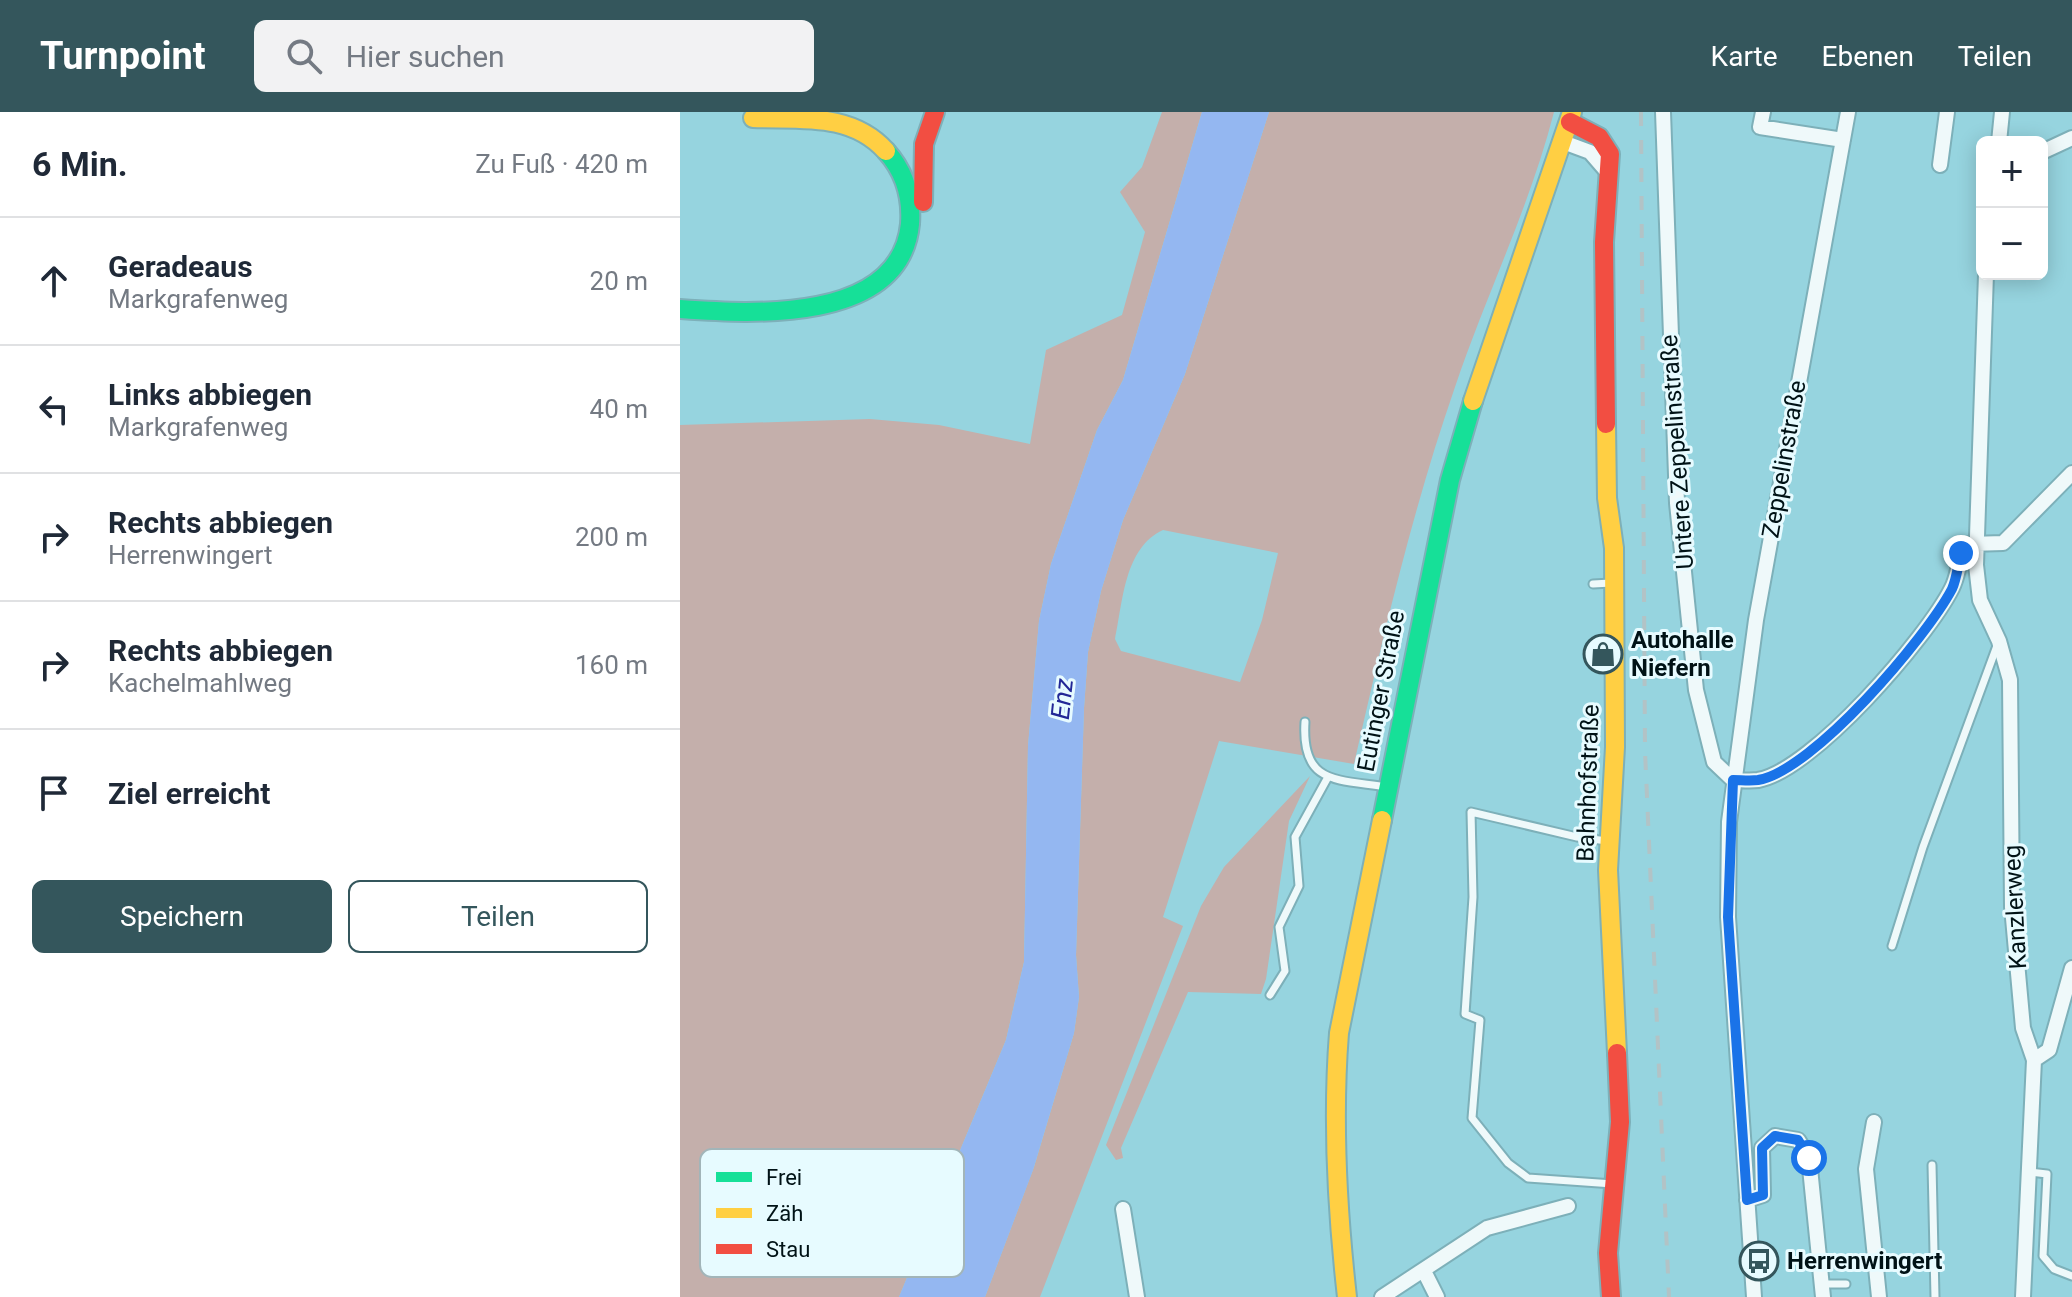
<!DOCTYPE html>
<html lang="de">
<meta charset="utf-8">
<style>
body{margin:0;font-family:Roboto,sans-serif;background:#f2f2f3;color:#1f2937}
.controls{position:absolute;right:24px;top:24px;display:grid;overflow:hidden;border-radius:12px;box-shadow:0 4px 20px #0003}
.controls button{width:72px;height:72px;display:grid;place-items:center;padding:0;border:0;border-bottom:2px solid #e0e1e3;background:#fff;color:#1f2937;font:40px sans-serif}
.stop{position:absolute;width:24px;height:24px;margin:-18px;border:6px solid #1a73e8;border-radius:50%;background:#fff}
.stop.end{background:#1a73e8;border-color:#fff;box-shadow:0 2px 8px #0008}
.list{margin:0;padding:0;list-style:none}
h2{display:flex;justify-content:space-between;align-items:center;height:104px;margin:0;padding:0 32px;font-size:34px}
h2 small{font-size:26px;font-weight:400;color:#747a83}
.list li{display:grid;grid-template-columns:52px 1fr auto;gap:24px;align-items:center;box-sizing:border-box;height:128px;padding:0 32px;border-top:2px solid #e0e1e3}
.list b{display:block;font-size:30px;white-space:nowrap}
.list p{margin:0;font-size:26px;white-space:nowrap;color:#747a83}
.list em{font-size:26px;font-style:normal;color:#747a83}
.actions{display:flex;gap:16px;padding:24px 32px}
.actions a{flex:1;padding:18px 0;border:2px solid #34565c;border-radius:12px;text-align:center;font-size:28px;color:#34565c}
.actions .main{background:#34565c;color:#fff}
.icon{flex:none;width:44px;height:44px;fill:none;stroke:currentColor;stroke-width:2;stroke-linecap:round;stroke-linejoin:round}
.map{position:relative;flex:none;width:1392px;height:1185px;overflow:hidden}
header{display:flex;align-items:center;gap:48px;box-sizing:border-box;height:112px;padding:0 40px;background:#34565c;color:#fff}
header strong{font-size:38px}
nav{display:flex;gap:44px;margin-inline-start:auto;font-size:28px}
.search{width:560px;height:72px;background:#f2f2f3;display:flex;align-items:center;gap:20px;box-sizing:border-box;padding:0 28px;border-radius:12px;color:#747a83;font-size:30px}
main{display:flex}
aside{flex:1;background:#fff}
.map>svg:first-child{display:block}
.green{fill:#c4afab;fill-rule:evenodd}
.water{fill:#94b7f1}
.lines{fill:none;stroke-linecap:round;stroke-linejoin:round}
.lane-casing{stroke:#7db0b9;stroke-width:11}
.street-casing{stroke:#7db0b9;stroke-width:18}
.fast-casing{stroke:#7db0b9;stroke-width:22}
.slow-casing{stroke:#7db0b9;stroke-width:22}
.jam-casing{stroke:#7db0b9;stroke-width:22}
.lane{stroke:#eff9fa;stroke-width:7}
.street{stroke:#eff9fa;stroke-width:14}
.fast{stroke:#16e098;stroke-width:18}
.slow{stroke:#ffcf43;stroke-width:18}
.jam{stroke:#f24e42;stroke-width:18}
.rail{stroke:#b2c3c6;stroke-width:4;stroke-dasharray:14 14;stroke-linecap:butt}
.route{stroke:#1a73e8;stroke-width:10}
.labels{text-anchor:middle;stroke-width:6;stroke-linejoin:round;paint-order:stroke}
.street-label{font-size:24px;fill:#001216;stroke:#e7fbff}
.poi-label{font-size:24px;font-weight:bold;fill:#001216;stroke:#e7fbff;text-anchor:start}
.water-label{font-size:26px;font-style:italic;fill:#222796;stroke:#e7fbff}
.key{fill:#e7fbff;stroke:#a2b5b9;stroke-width:2}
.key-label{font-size:22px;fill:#001216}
</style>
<header>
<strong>Turnpoint</strong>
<div class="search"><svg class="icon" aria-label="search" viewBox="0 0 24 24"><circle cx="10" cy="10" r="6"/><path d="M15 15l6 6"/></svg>Hier suchen</div>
<nav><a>Karte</a><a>Ebenen</a><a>Teilen</a></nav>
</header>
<main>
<aside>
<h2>6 Min.<small>Zu Fuß · 420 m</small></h2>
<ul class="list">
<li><svg class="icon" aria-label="ahead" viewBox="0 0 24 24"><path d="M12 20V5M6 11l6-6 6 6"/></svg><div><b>Geradeaus</b><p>Markgrafenweg</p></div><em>20 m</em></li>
<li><svg class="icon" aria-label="left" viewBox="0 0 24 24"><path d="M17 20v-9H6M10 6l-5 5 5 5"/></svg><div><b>Links abbiegen</b><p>Markgrafenweg</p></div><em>40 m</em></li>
<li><svg class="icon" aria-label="right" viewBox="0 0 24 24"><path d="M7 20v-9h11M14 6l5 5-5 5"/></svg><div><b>Rechts abbiegen</b><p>Herrenwingert</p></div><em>200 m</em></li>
<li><svg class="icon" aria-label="right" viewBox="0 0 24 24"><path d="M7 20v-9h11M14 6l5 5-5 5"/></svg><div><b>Rechts abbiegen</b><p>Kachelmahlweg</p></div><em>160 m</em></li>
<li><svg class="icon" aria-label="arrive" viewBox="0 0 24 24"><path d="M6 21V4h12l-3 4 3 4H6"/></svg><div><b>Ziel erreicht</b></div></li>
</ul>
<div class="actions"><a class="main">Speichern</a><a>Teilen</a></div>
</aside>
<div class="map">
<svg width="1392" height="1185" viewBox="0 0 1392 1185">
<rect width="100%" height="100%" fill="#96d4df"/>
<path class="green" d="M482,0H522L443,268L417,318L371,452L359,509L348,634L344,850L326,928L219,1185H0V313L190,307L259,313L350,332L366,238L442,203L465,120L440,80L462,55Z
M589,0H874C850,94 806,183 775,275C732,399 703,525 674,652L539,629L483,805L503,814L360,1185H305L354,1055L394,921L399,885L396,843L404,596L408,540L421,479L443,408L505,262ZM483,418L598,441L582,508L560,570L441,539L435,527C443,490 444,436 483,418Z
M630,664L609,709L586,867L581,882L508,880L441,1036L443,1046L436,1048L426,1033L521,794L544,755Z"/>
<path class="water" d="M522,0H589L505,262L443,408L421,479L408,540L404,596L396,843L399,885L394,921L353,1058L305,1185H219L326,928L344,850L348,634L359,509L371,452L417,318L443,268Z"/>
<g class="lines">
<g class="lane-casing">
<path id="lane" d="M913,472L931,471
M625,610C621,673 657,667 707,675
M927,729L897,725L791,700L793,785L785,902L800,908L792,1006L828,1051L848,1066L933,1072
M1212,834L1243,735L1318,531
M590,883L605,859L599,815L619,774L615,725L648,665
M1252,1053L1255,1185
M1349,1060L1367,1062L1363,1144L1374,1157L1392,1164
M1142,1172H1166"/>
</g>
<g class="street-casing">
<path id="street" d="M983,0L997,391L1016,578L1034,650L1053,668
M1083,0L1080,15L1163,28
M883,30L910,40L929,62
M1319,30L1322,0
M1362,40L1392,26
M1260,53L1267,0
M1306,162L1296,453L1300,488L1319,529L1330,568L1332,795L1343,916L1354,948L1343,1185
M1053,668C1061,668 1070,669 1078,668C1132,659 1247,526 1272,476C1280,460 1277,445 1290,432L1323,431L1392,361
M1354,948L1369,938L1392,856
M1194,1010L1186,1057L1199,1185
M1067,1088L1083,1083L1082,1036L1095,1024L1118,1028L1129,1046L1143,1185
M443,1097L457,1185
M744,1159L757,1185
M702,1185L807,1116L888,1094
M1074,1185L1048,805L1049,710L1076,508L1168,0"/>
</g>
<g class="fast-casing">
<path id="fast" d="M0,197C71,202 220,212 230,112C232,84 225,60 206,39
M702,708L770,368L793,289"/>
</g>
<g class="slow-casing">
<path id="slow" d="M73,6C120,8 171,0 206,39
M793,289L892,0
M926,312L927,386L934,436L935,635L928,758L937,941
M667,1185C657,1097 652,1010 659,921L702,708"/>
</g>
<g class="jam-casing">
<path id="jam" d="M890,10L919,25L930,42L924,130L926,312
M243,90L244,32L255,0
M931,1185L928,1141L940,1010L937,941"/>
</g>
<use href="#lane" class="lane"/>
<use href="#street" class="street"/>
<use href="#fast" class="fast"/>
<use href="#slow" class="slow"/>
<use href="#jam" class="jam"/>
<path class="rail" d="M961,0L965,639L989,1185"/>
</g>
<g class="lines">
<path class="route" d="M1129,1046L1118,1028L1095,1024L1082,1036L1083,1083L1067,1088L1048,805L1053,668C1061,668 1070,669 1078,668C1133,659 1246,526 1272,477C1277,466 1278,452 1281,441"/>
</g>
<defs>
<g id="shop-ring" transform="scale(2)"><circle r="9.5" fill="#e7fbff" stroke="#34565c" stroke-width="1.5"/><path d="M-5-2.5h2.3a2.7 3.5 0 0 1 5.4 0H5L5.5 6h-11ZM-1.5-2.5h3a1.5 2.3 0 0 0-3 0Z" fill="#34565c"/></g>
<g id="bus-ring" transform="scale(2)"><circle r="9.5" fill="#e7fbff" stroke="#34565c" stroke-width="1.5"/><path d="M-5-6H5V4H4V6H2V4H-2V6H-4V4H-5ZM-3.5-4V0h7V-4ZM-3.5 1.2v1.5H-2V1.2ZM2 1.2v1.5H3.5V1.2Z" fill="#34565c"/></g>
</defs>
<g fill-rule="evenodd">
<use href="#shop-ring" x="923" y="542"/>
<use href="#bus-ring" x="1079" y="1149"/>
</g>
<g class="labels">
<g class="street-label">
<text transform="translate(997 340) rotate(-94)" y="8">Untere Zeppelinstraße</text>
<text transform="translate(1104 347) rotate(-80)" y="8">Zeppelinstraße</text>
<text transform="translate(701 579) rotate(-79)" y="8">Eutinger Straße</text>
<text transform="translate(908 671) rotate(-88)" y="8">Bahnhofstraße</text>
<text transform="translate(1335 795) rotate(-93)" y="8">Kanzlerweg</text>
</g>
<g class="poi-label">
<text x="951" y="536">Autohalle<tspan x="951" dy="28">Niefern</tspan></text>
<text x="1107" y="1157">Herrenwingert</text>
</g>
<g class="water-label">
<text transform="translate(382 587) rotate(-84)" y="9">Enz</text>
</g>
</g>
<rect x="20" y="1037" width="264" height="128" rx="12" class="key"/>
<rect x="36" y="1060" width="36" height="10" fill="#16e098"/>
<rect x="36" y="1096" width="36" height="10" fill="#ffcf43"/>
<rect x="36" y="1132" width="36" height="10" fill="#f24e42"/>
<g class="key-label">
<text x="86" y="1073">Frei</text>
<text x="86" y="1109">Zäh</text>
<text x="86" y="1145">Stau</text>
</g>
</svg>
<div class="controls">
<button>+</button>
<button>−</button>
</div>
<div class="stop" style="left:1129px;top:1046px"></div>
<div class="stop end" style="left:1281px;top:441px"></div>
</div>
</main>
